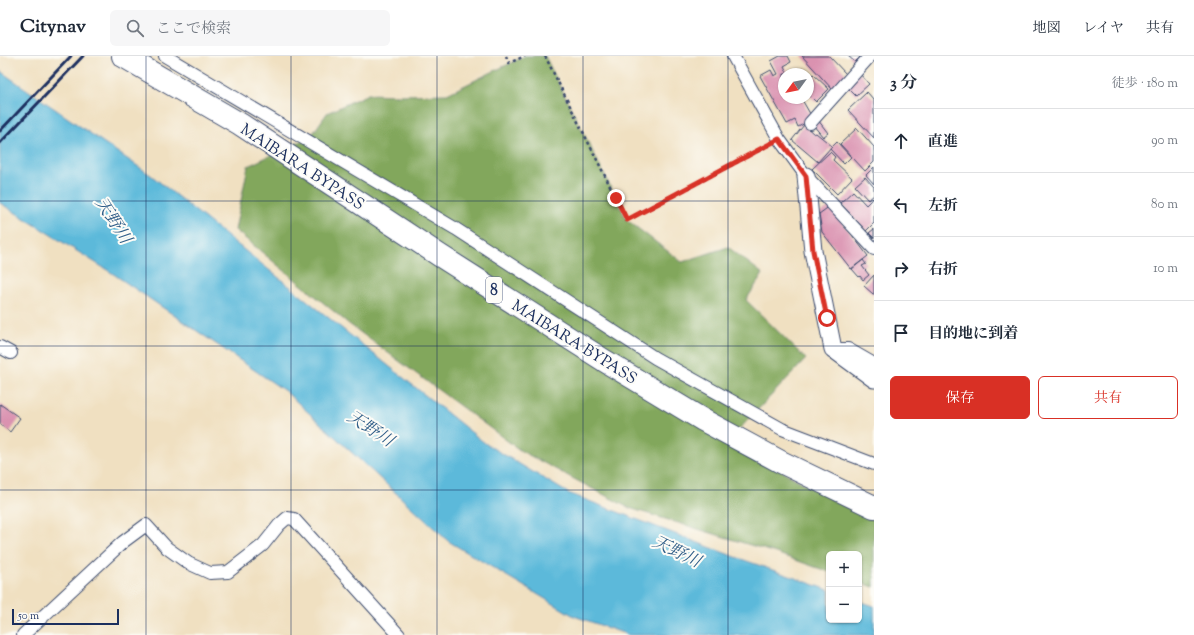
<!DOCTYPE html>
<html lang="ja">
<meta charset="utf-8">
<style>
body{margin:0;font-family:"Sorts Mill Goudy","Noto Serif JP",serif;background:#f6f6f7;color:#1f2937}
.controls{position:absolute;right:12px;bottom:12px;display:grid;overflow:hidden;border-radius:6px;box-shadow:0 1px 3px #0004}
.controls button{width:36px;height:36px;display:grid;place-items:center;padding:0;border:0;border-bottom:1px solid #e0e1e3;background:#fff;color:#1f2937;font:20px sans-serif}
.compass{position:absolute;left:778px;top:12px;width:36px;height:36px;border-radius:50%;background:#fff;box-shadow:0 1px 3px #0004;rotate:237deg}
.scale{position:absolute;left:12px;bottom:10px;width:107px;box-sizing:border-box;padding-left:4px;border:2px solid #1b2f5e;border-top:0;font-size:11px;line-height:14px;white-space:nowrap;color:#1b2f5e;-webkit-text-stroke:3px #fdfcf7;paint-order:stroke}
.stop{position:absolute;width:12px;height:12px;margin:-9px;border:3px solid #d93025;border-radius:50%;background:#fff}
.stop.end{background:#d93025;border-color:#fff;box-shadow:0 1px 4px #0008}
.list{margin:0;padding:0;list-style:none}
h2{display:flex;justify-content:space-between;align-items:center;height:52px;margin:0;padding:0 16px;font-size:17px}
h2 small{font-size:13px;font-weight:400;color:#747a83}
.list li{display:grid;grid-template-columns:26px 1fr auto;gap:12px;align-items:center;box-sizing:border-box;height:64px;padding:0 16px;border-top:1px solid #e0e1e3}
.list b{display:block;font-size:15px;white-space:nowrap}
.list em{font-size:13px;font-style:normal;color:#747a83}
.actions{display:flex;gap:8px;padding:12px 16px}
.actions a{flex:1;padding:9px 0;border:1px solid #d93025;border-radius:6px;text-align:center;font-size:14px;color:#d93025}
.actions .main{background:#d93025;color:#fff}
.icon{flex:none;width:22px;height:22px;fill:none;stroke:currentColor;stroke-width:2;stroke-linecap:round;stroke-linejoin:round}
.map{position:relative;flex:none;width:874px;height:579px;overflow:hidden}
header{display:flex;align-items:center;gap:24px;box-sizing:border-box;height:56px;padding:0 20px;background:#fff;border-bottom:1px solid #e0e1e3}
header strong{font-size:19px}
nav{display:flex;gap:22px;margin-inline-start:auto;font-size:14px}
.search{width:280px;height:36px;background:#f6f6f7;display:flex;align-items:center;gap:10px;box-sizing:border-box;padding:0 14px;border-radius:6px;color:#747a83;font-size:15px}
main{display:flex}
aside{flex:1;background:#fff}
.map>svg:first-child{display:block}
.forest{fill:#82a75c;stroke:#4e6b5d}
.water{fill:#5bb9da;stroke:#3b749c}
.building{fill:#da92b0}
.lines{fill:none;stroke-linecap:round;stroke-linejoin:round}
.street-casing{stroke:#3b4a6d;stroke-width:14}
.secondary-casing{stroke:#3b4a6d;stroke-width:19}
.highway-casing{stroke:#3b4a6d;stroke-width:24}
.path{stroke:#3b4a6d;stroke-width:2.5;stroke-dasharray:3 3;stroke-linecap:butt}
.street{stroke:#fff;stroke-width:12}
.secondary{stroke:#fff;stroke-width:17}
.highway{stroke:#fff;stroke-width:22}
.rail{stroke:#1b2f5e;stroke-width:3}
.route{stroke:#d93025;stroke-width:5}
.grid{fill:none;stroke:#1b2f5e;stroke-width:1;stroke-opacity:0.55}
.labels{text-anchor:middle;stroke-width:4;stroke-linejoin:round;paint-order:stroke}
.shield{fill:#fdfcf7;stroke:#5f6c8c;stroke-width:1}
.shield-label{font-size:15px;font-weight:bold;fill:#1b2f5e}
.street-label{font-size:16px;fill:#1b2f5e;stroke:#fdfcf7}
.water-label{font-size:17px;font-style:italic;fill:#315f89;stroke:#fdfcf7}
</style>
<header>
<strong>Citynav</strong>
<div class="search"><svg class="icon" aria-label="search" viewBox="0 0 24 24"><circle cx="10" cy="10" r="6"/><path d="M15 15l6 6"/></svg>ここで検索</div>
<nav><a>地図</a><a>レイヤ</a><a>共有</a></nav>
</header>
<main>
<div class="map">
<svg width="874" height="579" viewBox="0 0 874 579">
<rect width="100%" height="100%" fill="#fdfcf7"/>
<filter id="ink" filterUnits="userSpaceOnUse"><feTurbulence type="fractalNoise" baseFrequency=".025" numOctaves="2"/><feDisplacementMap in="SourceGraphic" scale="8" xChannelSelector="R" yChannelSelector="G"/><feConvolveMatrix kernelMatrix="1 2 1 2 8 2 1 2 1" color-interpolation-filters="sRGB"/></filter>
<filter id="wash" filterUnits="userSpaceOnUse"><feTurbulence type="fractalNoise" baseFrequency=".012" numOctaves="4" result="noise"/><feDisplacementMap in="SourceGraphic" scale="16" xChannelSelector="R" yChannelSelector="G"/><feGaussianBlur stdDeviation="0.9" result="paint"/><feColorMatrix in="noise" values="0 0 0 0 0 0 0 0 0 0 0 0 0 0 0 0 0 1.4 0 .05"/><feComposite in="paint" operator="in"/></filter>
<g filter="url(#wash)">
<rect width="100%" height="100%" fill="#f0e0c1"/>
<path class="forest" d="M525,0H545L627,164L682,206L728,191L763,218L746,244L806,303L728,385L846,451L874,464V531L859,526V498H829V516L770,495L629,452L521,395L349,268L235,174L248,110L311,80L327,57L368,38L399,39L447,38Z"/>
<path class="water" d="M0,15L152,120L486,388L568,437L730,499L829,534V564H859V545L874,550V579H629L574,560L448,485L285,335L112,217L0,147Z"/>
<g id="blocks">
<path class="building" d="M780,0H788L791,6L784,10L788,18H784V42H801L813,63L798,71L795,64L787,68L760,20L771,14L774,20L778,18L771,5Z
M802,0H829L847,19L832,33Z
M848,0H861L855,6Z
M859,17L869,28L856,40L846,30Z
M813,18L829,33L816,46L808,38V23Z
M867,36L874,44V82L848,54Z
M818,64L828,77L823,81L813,69Z
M804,69L814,78L816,77L832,90L818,106L792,84Z
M857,72L874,91V106L865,115L840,88Z
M837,86L851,101L844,108L830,93Z
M830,96L835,101L833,104L852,122L837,138L812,113Z
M874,111V128L866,119Z
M865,121L874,131V139L868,144L855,130Z
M853,135L866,149L873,142L874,143V167L866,175L840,147Z
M830,150L868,200L851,213L822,176L819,158Z
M874,173V182L869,177Z
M863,204L866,208L862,210L869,219L863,224L860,220L859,221L852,213Z
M874,219V238H873L864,230Z
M0,348L20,362L10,376L0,368Z"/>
</g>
</g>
<g filter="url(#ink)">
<use href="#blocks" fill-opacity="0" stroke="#3b4a6d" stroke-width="1"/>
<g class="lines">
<g class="street-casing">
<path id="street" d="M165,0L456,173L655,302L782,373L874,408
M733,0L779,83L806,120L874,193
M810,67L870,0
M0,291L11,297
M833,293H848L874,308
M23,579L123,486L146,469L167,492L188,507L210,517L228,516L263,489L279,469L287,462L294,463L399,579"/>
</g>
<g class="secondary-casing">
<path id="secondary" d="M806,120L813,195L833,293L874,323"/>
</g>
<g class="highway-casing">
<path id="highway" d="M123,0L240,68L439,199L605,305L703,364L781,406L874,451"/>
</g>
<path class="path" d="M506,0L509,7L525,0
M545,0L627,164L769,89"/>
<use href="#street" class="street"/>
<use href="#secondary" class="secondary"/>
<use href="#highway" class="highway"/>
<path class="rail" d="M0,75L71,0
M0,87L83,0"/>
</g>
</g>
<g class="lines" filter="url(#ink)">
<path class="route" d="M616,142L627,164L779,83L806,120L813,195L827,262"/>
</g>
<path class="grid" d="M146,0V579M291,0V579M437,0V579M583,0V579M728,0V579M0,145H874M0,290H874M0,434H874"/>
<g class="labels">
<rect class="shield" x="486" y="221" width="16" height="26" rx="3"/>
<g class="shield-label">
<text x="494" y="239">8</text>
</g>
<g class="street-label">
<text transform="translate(303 110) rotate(33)" y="6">MAIBARA BYPASS</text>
<text transform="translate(575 285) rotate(32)" y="6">MAIBARA BYPASS</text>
</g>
<g class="water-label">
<text transform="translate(114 164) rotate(57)" y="6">天野川</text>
<text transform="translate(371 372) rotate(33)" y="6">天野川</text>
<text transform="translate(677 495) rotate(26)" y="6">天野川</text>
</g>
</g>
</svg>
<div class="controls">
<button>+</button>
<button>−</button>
</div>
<svg class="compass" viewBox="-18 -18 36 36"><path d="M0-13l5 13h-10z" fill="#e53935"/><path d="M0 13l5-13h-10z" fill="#747a83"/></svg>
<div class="scale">50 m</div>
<div class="stop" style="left:827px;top:262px"></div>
<div class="stop end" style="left:616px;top:142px"></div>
</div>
<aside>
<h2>3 分<small>徒歩 · 180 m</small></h2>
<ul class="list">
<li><svg class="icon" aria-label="ahead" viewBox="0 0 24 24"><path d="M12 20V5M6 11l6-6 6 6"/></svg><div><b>直進</b></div><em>90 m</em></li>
<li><svg class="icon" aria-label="left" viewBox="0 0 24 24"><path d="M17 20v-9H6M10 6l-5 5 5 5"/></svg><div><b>左折</b></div><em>80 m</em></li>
<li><svg class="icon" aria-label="right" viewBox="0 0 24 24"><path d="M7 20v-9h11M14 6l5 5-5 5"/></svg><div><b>右折</b></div><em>10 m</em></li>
<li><svg class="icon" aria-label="arrive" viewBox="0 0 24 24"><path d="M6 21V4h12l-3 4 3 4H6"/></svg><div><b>目的地に到着</b></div></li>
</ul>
<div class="actions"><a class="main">保存</a><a>共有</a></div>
</aside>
</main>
